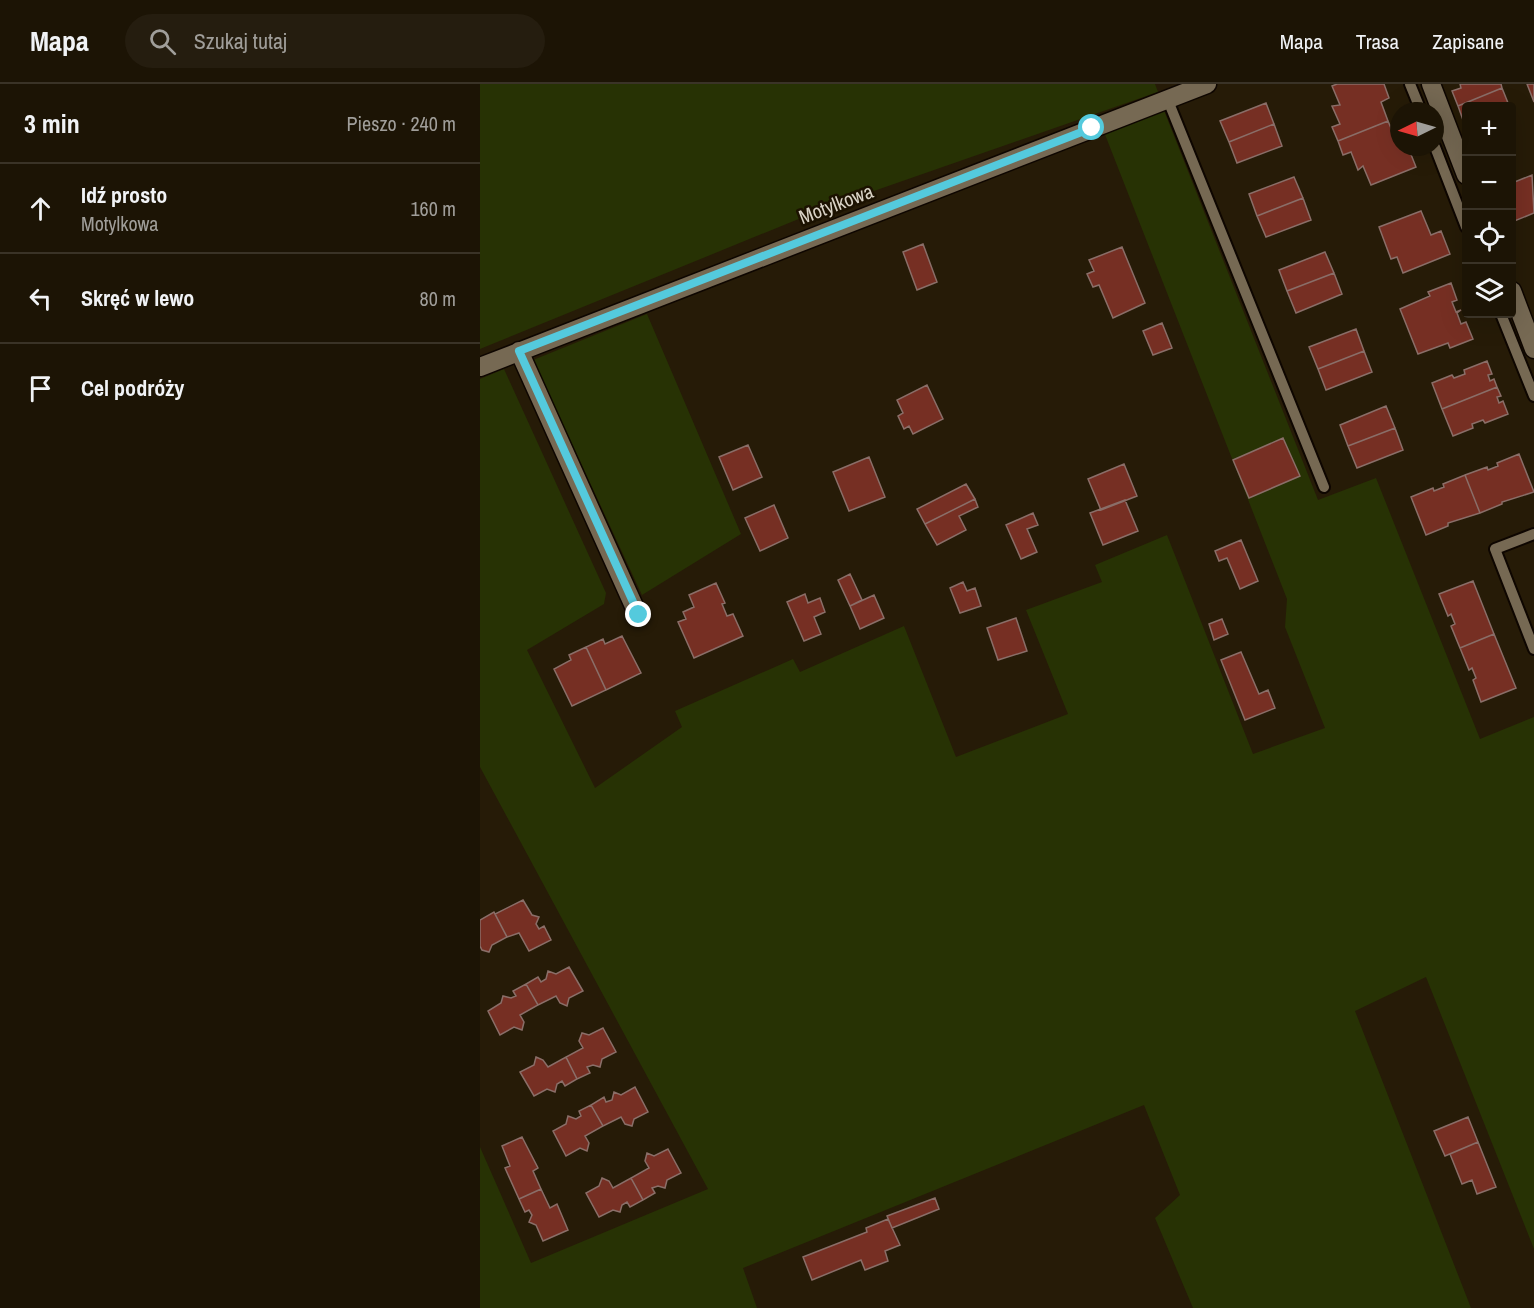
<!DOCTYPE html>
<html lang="pl">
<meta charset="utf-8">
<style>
body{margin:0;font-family:"Archivo Narrow",sans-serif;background:#251d0f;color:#f1f3f6}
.controls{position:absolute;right:18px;top:18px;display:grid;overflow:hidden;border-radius:6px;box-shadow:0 6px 24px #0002}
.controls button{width:54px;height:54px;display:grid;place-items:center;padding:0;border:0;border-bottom:2px solid #3a3327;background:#1c1405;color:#f1f3f6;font:30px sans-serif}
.compass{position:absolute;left:910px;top:18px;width:54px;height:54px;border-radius:50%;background:#1c1405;box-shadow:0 6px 24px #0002;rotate:265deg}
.stop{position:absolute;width:18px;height:18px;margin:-14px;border:4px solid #54cadd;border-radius:50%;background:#fff}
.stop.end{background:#54cadd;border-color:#fff;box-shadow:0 2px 6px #0008}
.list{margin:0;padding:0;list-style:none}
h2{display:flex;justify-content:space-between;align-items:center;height:78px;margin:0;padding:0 24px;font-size:26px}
h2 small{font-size:20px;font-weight:400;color:#a09e9a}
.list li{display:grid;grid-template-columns:39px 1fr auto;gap:18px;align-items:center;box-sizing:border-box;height:90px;padding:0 24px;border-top:2px solid #3a3327}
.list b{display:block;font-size:22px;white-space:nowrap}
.list p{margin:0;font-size:20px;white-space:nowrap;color:#a09e9a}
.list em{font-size:20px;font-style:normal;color:#a09e9a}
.icon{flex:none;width:33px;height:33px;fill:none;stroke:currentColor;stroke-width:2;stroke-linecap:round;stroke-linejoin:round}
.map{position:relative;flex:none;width:1054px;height:1224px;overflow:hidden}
header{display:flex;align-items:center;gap:36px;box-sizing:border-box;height:84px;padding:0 30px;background:#1c1405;border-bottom:2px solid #3a3327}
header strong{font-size:28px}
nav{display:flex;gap:33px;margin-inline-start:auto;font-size:21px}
.search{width:420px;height:54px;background:#251d0f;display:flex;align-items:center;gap:15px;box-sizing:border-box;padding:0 21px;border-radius:33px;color:#a09e9a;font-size:22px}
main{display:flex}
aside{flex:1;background:#1c1405}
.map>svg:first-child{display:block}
.green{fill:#273204}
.building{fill:#762f23;stroke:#8a6e68;stroke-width:1.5}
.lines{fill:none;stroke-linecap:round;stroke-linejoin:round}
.service-casing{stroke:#0e0600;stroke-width:14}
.minor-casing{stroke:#0e0600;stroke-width:21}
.service{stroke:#766953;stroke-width:10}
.minor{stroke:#766953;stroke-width:18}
.route{stroke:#54cadd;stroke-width:8}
.labels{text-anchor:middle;stroke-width:5;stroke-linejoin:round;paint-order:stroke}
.street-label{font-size:20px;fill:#d9d2c5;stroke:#1c1201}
</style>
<header>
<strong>Mapa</strong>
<div class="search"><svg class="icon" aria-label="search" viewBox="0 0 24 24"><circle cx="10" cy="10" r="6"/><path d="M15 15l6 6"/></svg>Szukaj tutaj</div>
<nav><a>Mapa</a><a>Trasa</a><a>Zapisane</a></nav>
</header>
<main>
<aside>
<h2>3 min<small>Pieszo · 240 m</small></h2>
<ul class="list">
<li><svg class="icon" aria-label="ahead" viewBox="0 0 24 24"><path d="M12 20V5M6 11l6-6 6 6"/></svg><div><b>Idź prosto</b><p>Motylkowa</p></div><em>160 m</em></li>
<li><svg class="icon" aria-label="left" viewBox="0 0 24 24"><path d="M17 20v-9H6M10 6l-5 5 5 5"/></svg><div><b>Skręć w lewo</b></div><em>80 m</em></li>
<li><svg class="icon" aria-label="arrive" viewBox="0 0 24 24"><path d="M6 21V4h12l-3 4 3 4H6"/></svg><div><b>Cel podróży</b></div></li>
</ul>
</aside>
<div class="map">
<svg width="1054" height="1224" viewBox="0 0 1054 1224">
<rect width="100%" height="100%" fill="#261b07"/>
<path class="green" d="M0,0H675L678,8L348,123L0,265Z
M683,24L838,416L896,394L1000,655L1054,633V1165L946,893L875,927L991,1224H713L675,1134L700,1111L664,1021L263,1184L277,1224H0V1063L51,1179L228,1105L0,683V295L24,285L126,509L124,520L47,566L115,704L202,643L195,627L313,575L320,588L424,542L476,673L588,630L546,526L622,498L615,481L687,451L773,670L845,644L805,543L807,515L624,48Z
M167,230L261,450L162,511L53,276Z"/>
<path class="building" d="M857,0H904L909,14L901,18L908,37L858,57L852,43L860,40L852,22L860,21L852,2Z
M980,0H1021L1022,4L978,22L972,7L981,4Z
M1047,0H1054V18Z
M1022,4L1028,19L1024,20L1025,22H986V35L983,36L978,22Z
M786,19L794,40L749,58L740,37Z
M908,37L916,56L919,55V63H928L936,83L891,101L883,82L878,86L871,68L863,71L858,57Z
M794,40L802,62L757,79L749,58Z
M1052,91L1054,129L1032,138V99Z
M814,93L823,114L777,132L769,110Z
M823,114L831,136L786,153L777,132Z
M941,127L951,151L961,147L970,170L923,189L917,173L911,175L899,143Z
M443,160L457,198L437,206L423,168Z
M642,163L665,219L633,234L619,201L613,203L607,190L614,187L609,176Z
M845,168L854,189L807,207L799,186Z
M854,189L862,210L816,229L807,207Z
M971,199L977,216L972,218L976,228L981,226L977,229L981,240L986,238L993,255L970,264L968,259L938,270L920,225L950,212L948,208Z
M682,239L692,264L673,271L663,247Z
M876,245L884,267L838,285L829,263Z
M884,267L892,288L846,306L838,285Z
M1007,277L1012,290L1008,291L1010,297L1014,295L1017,303L962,325L952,299L972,291L974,294L985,290L984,286Z
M447,301L463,335L433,350L429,342L424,345L418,332L423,329L417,316Z
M1017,303L1021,312L1017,313L1019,319L1023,317L1028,330L1005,339L1003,336L992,340L993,344L973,352L962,325Z
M906,322L915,344L868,362L860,341Z
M915,344L923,366L877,384L868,362Z
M803,354L820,392L769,414L753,376Z
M268,361L282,393L253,406L239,373Z
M1039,370L1054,408L1022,418V420L1000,429L985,391L1007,383L1008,386L1018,382L1017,379Z
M389,373L405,413L369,427L353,388Z
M644,380L657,412L621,426L608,395Z
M985,391L1000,429L968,439V442L946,451L931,413L953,404L954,407L964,403L963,400Z
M486,400L495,415L445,440L437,425Z
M495,415L498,423L479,432L486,446L457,461L445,440Z
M645,416L658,447L623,461L610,429Z
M294,421L308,454L280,467L265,434Z
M553,429L558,441L547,445L557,468L541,475L526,441Z
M761,456L778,497L760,505L747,474L739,477L735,467Z
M370,490L382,516L370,522L358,496Z
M993,497L1014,550L980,564L971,542L975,540L971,530L968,532L959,510Z
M483,498L487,507L495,504L501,522L480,529L470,504Z
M236,499L245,519L242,520L247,532L253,530L263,552L214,574L198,538L206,535L203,528L214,523L209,511Z
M325,510L328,519L340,514L345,528L334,533L341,550L324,557L307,518Z
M394,511L404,534L380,545L370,522Z
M536,534L547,567L518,576L507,544Z
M742,535L748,550L734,556L729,540Z
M1014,550L1036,604L1001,618L993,596L996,594L992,584L989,586L980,564Z
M142,552L161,589L126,606L106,563L123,555L125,560Z
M106,563L126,606L92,622L74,585L91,576L89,571Z
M761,568L779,610L788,606L795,624L765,636L741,576Z
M43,816L52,831L59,833L56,840L59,845L64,842L71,856L49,867L39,849L27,853L15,830Z
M14,828L27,853L12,861L9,868L2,866L0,862V836Z
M89,883L103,907L89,914L87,922L80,919L76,912L58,921L46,900L58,893L61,898L66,895L68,887L76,890Z
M46,900L58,921L40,931L44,938L42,946L34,943L20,951L8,927L21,919L23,912L31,914L36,912L33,907Z
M123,944L136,968L122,975L120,983L113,981L107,983L110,989L97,995L86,973L103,964L99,957L102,949L109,951Z
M56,973L63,976L68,983L86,973L97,995L85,1002L82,997L77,1000L75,1008L67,1005L54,1012L40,988L54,981Z
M155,1003L168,1028L154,1035L152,1042L145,1040L141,1033L123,1042L111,1021L124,1013L126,1018L132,1016L134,1008L141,1011Z
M111,1021L123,1042L105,1052L109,1059L107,1067L100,1064L86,1072L73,1047L86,1040L88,1032L96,1035L101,1032L99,1027Z
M988,1033L998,1058L965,1072L954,1047Z
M42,1053L58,1084L53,1087L61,1105L39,1115L25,1084L30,1082L22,1062Z
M998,1058L1016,1103L997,1110L992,1096L982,1100L970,1070Z
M188,1065L201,1089L187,1096L185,1104L178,1102L172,1104L175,1109L163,1116L151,1094L169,1084L165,1077L167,1069L174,1072Z
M122,1094L129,1097L133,1104L151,1094L163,1116L150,1123L147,1118L142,1121L140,1128L133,1126L119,1133L106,1109L119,1102Z
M61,1105L70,1124L77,1120L88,1146L63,1157L56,1141L49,1138L52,1131L49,1126L45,1128L39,1115Z
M455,1114L459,1125L412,1144L407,1132Z
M408,1135L420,1161L405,1167L408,1177L385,1186L381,1176L332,1196L323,1173L387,1148L386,1144Z"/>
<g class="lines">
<g class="service-casing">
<path id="service" d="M930,0L941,27
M687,14L844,403
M955,63L986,143
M1021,230L1054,312
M1054,450L1015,465L1054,565"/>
</g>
<g class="minor-casing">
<path id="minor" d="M951,0L986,91
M1032,207L1054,265
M39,267L158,531
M0,283L727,0"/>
</g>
<use href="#service" class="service"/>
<use href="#minor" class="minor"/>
</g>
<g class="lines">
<path class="route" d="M159,531L39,267L612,44"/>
</g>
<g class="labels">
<g class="street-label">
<text transform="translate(356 120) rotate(-21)" y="7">Motylkowa</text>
</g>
</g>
</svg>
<div class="controls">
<button>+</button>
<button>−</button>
<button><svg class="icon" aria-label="locate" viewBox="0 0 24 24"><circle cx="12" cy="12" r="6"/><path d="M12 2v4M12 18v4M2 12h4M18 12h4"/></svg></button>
<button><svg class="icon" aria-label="layers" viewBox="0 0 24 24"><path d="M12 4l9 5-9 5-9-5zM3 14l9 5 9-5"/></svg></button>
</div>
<svg class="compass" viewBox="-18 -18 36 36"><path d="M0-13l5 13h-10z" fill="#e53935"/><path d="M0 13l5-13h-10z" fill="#a09e9a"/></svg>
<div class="stop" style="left:612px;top:44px"></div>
<div class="stop end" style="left:159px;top:531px"></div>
</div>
</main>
